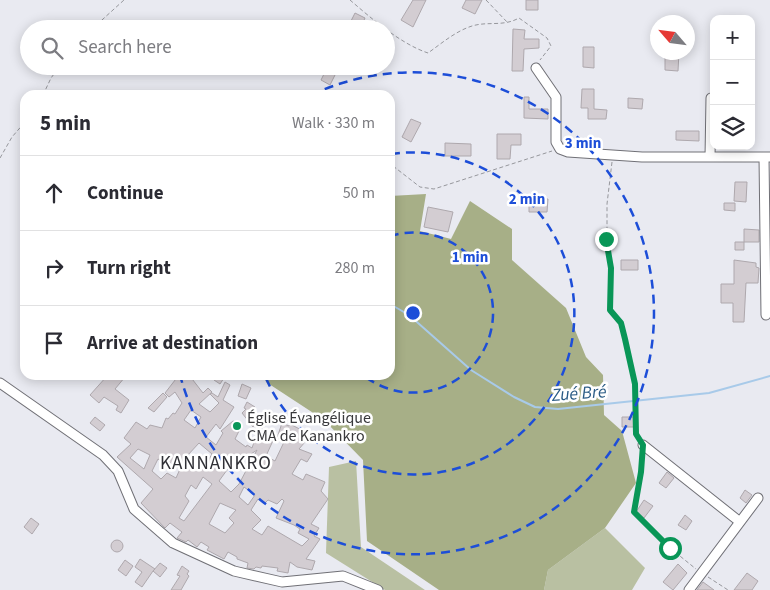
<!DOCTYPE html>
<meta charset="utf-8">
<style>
body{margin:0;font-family:"Source Sans 3",sans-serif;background:#f7f7f7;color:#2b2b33}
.controls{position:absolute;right:15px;top:15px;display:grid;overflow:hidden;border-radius:10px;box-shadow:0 2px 12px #0003}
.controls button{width:45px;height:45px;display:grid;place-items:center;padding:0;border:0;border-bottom:1px solid #e1e1e2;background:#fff;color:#2b2b33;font:25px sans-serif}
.compass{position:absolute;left:650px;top:15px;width:45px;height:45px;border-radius:50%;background:#fff;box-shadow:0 2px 12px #0003;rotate:298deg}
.stop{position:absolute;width:15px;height:15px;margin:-11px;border:4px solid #099657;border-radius:50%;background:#fff}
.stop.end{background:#099657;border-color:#fff;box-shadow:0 1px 5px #0008}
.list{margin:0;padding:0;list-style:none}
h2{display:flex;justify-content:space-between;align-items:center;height:65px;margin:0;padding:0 20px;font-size:21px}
h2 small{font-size:16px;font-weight:400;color:#7c7c81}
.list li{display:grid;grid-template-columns:32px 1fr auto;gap:15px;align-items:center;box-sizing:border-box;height:75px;padding:0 20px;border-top:1px solid #e1e1e2}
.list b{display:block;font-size:19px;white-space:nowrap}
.list em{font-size:16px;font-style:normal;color:#7c7c81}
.icon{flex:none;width:28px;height:28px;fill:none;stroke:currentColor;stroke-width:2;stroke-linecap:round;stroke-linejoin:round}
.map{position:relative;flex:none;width:770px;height:590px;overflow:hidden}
.search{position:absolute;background:#fff;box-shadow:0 2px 12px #0003;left:20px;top:20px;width:375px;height:55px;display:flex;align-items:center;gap:12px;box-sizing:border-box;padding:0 18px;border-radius:28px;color:#7c7c81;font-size:19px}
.panel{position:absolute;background:#fff;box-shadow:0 2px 12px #0003;left:20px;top:90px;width:375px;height:290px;border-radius:15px}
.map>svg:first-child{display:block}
.green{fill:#b9c0a2}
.forest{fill:#a7af87}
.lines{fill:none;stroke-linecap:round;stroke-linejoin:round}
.stream{stroke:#a8cae9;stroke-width:2}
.building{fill:#d3cdd2;stroke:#aea8ad;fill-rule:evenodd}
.minor-casing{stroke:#707076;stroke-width:11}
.path{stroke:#96979c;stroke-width:1;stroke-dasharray:4 2.5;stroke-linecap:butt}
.minor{stroke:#fff;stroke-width:9}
.route{stroke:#099657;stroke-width:6}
.ring{fill:none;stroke:#1d4ed8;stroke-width:2.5;stroke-dasharray:9 6}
.poi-dot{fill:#099657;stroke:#fff;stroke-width:2}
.labels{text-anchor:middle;stroke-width:5;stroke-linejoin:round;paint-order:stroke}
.poi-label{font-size:16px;fill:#39393c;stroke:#fff;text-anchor:start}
.water-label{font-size:18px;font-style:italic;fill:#2a5b85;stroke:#fff}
.quarter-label{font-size:19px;letter-spacing:1px;fill:#2f2f35;stroke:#fff}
.centre{fill:#1d4ed8;stroke:#fff;stroke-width:2.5}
.ring-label{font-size:15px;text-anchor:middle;font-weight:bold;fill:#1d4ed8;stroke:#fff;stroke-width:5;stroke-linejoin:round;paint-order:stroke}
</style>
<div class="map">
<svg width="770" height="590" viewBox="0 0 770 590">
<rect width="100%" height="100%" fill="#e9eaf1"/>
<path class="green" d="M356,461L361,547L425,590H385L326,553L329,467Z
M605,528L645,568L632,590H544L548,570Z"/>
<path class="forest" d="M426,194L420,231L451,239L470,201L512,229V260L566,308L586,357L603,375L604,415L622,431L636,483L605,528L548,570L544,590H439L367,541L363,460L324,420L266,382L264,375H390V196Z"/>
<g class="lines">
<path class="stream" d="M390,304L409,315L471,370L514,397L535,407L558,409L709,393L770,376"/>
</g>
<path class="building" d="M413,0H426L413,27L401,20Z
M466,0H482L475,14L462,8Z
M526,0H538V10H526Z
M355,13L365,18L360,29H347Z
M513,29L525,30L524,39H539V48L524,49L523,71H512Z
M583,47H594V68L583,67Z
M665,52H679L678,71L665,70Z
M327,68L336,73L330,85L321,80Z
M582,89H594V109L607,110L606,119H588V108H581Z
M524,97H529V109H548V119L524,118Z
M628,98L643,99L642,109L628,108Z
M411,119L421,123L411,142L402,137Z
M676,131H699V141L676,140Z
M497,134H521V145H511L510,159H497Z
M445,143L471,144V156H445Z
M735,182H747L746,202L734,201Z
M540,199H548L547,212H529V200Z
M724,203H735V211L724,210Z
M428,207L453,212L448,232L424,227Z
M744,229L759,230V242H744Z
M735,242H744V250H735Z
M621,260H638V270H621Z
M734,260L756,263V267L759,268L758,283H746L744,322H733V303H721V284H734Z
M116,375L125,377L115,389L129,400L121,413L116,410L118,406L104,397L99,403L90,395L107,376L111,380Z
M179,375H189L203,393L208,388L212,392L199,404L210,412L219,403L210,394L212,393L218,397L225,382L230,385L223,400L234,407L220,429L216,424L206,437L216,445L223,433L221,431L233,421L242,425L235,439L246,447L247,445L252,448L258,431L267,438L270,432L276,434L266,456L275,461L284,442L277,438L282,423L289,426L290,424L311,435L299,449L312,454L307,462L301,459L292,474L303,480L306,474L325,482L321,491L328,499L311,524L319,528L314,536L320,539L306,559L315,561L312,570L297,567L290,562L288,573L277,571L278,568L262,566L261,568L256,567L254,569L247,568L248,563L237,559V557L228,552L224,559L207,550L209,547L201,542L197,547L188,540L186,542L177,538L182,532L170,523L165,528L141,503L153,489L117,457L131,444L124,438L136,422L147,429L150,425L162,428L166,418L168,419L173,413L175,414L182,403L175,392L169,397L165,393ZM191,410L201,417L195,428L184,420ZM199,443L212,454L205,466L187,456ZM138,449L150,455L144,469L130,458ZM257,450L239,484L231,492L219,481L227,470ZM163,458L180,469L176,478L167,473L161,479L152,471L158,459L161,461ZM203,477L212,484L184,521L179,518L189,501L185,496L191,485L196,489ZM244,487L255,495L248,505L239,497ZM258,499L265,503L268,500L277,504L282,499L284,501L276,518L294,525L300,529L298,533L309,539L302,546L268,526L262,535L252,529L261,520L251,510ZM220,503L236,510L229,518L234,523L225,533L209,524Z
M217,375H226L220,384L214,380Z
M242,384L251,388L246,399L238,396Z
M163,393L167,397L154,412L148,408Z
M247,402L255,407L251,413L258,418L253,427L242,413L246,409L244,408Z
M95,417L105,425L100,431L90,423Z
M622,417H634V427H622Z
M667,472L674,478L666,488L659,483Z
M745,490L752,495L746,503L740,498Z
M644,500L653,506L644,518L636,512Z
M685,515L692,521L686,530L678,525Z
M31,518L39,524L32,534L24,527Z
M111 546a6 6 0 1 1 12 0a6 6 0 1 1-12 0Z
M140,559L155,569L153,571L160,563L167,568L160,577L153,571L142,587L135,582L142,572L135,567Z
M125,560L133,566L126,576L118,570Z
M678,564L687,573L673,590L663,582Z
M182,566L189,571L187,574L189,576L181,590H171L180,576L177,575Z
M747,573L758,581L752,590H734Z
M703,582L714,590H697Z"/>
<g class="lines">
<g class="minor-casing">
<path id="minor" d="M536,68L556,97V142L560,149L568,152L642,157H770
M710,157L711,98
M764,157L766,315
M0,383L103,455L118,471L134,509L173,543L234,571L282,582L343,576L378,590
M643,445L740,522
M689,590L758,498"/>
</g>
<path class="path" d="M350,0C372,19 401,44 428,53C442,43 456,31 472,26C488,21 503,27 519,18L547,38L551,46L540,60
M486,0L508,23
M92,29L124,0
M43,95L51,78L60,66
M0,158L12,137L25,122
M612,162L607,204V239L611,268L610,310L621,323L635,384L636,434L639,439
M393,166L420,187L434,189L552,151
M642,454L633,512L670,548L696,569
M708,577L728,590"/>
<use href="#minor" class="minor"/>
</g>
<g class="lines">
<path class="route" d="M606,239L611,268L610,310L621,323L625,339L635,384L636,434L643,445L641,472L634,512L670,548"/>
</g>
<g class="ring">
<path d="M390 236A80 80 0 1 1 363 375"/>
<path d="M391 154A161 161 0 1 1 265 376"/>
<path d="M311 95A241 241 0 1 1 180 375"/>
</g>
<circle class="poi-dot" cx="237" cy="426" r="5"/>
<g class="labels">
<g class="poi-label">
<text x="247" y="423">Église Évangélique<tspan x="247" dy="18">CMA de Kanankro</tspan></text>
</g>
<g class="water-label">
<text transform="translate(579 393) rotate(-4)" y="6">Zué Bré</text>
</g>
<g class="quarter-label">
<text x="216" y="469">KANNANKRO</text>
</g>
</g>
<circle cx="413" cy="313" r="8" class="centre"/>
<g class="ring-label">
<text x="583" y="148">3 min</text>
<text x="527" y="204">2 min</text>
<text x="470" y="262">1 min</text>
</g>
</svg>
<div class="controls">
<button>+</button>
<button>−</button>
<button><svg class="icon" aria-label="layers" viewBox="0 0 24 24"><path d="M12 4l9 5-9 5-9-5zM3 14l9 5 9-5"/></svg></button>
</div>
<svg class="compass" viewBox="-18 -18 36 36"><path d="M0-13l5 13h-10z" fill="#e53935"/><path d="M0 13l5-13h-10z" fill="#7c7c81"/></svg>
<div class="stop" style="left:670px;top:548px"></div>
<div class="stop end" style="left:606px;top:239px"></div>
<div class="search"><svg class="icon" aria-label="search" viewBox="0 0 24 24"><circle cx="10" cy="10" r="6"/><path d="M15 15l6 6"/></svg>Search here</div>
<section class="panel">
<h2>5 min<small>Walk · 330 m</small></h2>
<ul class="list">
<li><svg class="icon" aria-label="ahead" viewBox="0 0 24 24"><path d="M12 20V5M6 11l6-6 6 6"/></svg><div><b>Continue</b></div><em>50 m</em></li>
<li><svg class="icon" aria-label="right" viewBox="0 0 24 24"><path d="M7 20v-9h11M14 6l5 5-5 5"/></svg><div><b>Turn right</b></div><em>280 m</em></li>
<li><svg class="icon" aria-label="arrive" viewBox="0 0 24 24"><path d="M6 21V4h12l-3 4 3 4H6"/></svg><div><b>Arrive at destination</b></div></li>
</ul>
</section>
</div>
